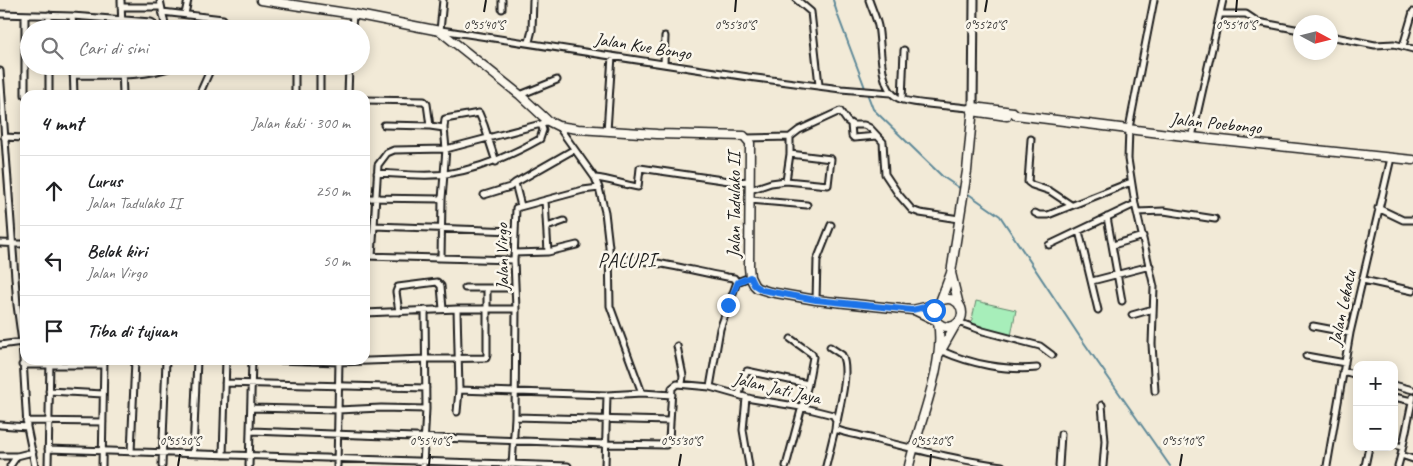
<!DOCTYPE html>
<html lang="id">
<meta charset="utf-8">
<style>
body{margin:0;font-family:Caveat,sans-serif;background:#f6f6f6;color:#202124}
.controls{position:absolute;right:15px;bottom:15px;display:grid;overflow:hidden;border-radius:10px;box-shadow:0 2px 12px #0003}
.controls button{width:45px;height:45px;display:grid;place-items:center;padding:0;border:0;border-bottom:1px solid #e0e0e0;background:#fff;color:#202124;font:25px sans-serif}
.compass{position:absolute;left:1293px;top:15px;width:45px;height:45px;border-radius:50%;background:#fff;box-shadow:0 2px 12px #0003;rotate:97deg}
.stop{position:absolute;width:15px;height:15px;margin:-11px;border:4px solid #1a73e8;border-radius:50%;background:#fff}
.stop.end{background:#1a73e8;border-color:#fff;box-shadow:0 1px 5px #0008}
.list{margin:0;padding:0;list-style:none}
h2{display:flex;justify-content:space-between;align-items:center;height:65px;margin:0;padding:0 20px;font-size:21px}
h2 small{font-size:16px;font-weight:400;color:#757577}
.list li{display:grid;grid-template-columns:32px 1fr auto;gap:15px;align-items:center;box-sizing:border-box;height:70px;padding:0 20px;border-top:1px solid #e0e0e0}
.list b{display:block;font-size:19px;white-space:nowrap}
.list p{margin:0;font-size:16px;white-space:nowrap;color:#757577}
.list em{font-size:16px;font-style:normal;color:#757577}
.icon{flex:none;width:28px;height:28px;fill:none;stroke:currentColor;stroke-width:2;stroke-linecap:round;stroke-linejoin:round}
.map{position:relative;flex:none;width:1413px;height:466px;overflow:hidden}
.search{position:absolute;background:#fff;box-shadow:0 2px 12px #0003;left:20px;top:20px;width:350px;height:55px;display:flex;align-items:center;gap:12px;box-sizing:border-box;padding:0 18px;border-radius:28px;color:#757577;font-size:19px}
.panel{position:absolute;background:#fff;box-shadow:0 2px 12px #0003;left:20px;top:90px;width:350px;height:275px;border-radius:15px}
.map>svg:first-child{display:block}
.green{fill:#a7eeba;stroke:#62856b}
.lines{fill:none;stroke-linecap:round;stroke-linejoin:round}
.stream{stroke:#5e8998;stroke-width:2}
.minor-casing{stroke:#1c1c1c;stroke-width:9}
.tertiary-casing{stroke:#1c1c1c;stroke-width:11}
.secondary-casing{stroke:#1c1c1c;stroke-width:11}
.minor{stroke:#fbf7ec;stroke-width:5}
.tertiary{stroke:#fbf7ec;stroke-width:7}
.secondary{stroke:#fbf7ec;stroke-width:8}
.route{stroke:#1a73e8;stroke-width:6}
.ticks{fill:none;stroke:#1c1c1c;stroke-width:2}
.labels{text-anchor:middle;stroke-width:5;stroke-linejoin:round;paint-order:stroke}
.street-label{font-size:18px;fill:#1c1c1c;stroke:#fbf7ec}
.quarter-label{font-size:20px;letter-spacing:1px;fill:#1c1c1c;stroke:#fbf7ec}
.ticks-label{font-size:12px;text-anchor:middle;fill:#1c1c1c;stroke:#fbf7ec;stroke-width:5;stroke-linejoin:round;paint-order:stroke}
</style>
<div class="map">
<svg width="1413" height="466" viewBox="0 0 1413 466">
<rect width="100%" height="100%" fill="#f2ead7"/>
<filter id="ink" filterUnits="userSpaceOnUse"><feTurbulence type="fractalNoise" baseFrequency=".02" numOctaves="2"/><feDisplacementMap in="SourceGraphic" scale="10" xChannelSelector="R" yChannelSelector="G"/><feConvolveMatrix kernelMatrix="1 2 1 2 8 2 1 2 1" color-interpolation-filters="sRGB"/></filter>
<g filter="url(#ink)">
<path class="green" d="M976,301L1016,310L1011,336L970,328Z"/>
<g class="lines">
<path class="stream" d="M833,0L838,16L873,109L943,177L961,189
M967,193L1000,216L1080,337L1170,466"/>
<g class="minor-casing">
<path id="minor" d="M121,0L122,29
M160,0L166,29
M797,0L811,12L819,85
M869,0C872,9 876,17 878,26C882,45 878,88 898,98C909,104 952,106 967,108L973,107
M1154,0L1129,128L1128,159L1135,204L1154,287L1152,344L1155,391
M121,7H161
M502,9V0
M162,12L223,19L222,29
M0,14L72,16L151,22L153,23V29
M185,14L188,0
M1220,14H1246L1258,22L1300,30
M25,15V95
M49,15V29
M72,16L73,29
M352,29L353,14
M441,30L748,77L841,89L891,93
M440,31L443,0
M1330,36L1375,45L1394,44L1413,49
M529,42L532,30L533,0
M1403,46L1413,12
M664,64L665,36
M49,66V95
M73,66L74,95
M122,66L123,95
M0,71L17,305L22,342L27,427L35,466
M73,75C106,75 144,78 174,66
M188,95L199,94
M199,95L212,66
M295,95V73
M320,95V67
M348,95L349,66
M520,95L557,80
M365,100L424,101L427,104L430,126
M902,100L904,50
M851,124L852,136L854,138L877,136
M384,125L430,126L444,128L446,149L442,199L441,258
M558,126L595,178L599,188L605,212L609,247L610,306L642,393
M444,128L445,119L479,113L484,125L496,162
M607,131L612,56
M4,137L25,138
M790,137V154L786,181L828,185L831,159L790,154
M1192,137L1223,0
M746,138L790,137L799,130L840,111L847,121L853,125H864L870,128L883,142L885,174L899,195L912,210L920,213L959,219
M1031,139L1028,182L1032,185L1050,191L1071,205
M377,173C398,174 426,177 446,174C480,169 510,156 540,139L543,130L541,124
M595,178C610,179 623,185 638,187L640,168L736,182L750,181
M515,183L573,150
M750,190L771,183L786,181
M484,195L510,187L515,183L521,206
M365,198L442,199
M750,200L807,205
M1378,208L1403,220H1413
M1137,212L1164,211L1215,219
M1035,213L1039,215H1048L1131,182
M1107,217L1122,301
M374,226L515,231
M547,227L564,221
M1079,231L1098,310
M0,243L25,244
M1049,245L1135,204
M1113,245L1143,236
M548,252L577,245
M514,253L548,252L545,200
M365,256L514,260
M372,256L378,165L387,153L394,150L446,149L541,124L548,121
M609,259C648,258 688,270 727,277L734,278L737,282
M1363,280L1413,291
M1092,281L1150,266
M465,288H515
M816,300L817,260L831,225
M457,309H516
M399,312L396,292L398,287L437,282L441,286L443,309
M365,313L457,309L459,390L457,412
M1132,315L1153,309
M958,322L983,331L1040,346L1052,355
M1313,326L1350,333
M791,339L812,354L813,357L808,384
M0,345L22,342
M677,346L683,376L682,384
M830,347L842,355C850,371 840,404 837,422
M942,351C971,364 1006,371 1037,368
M1306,356L1345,363
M275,360L339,362L426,359L486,358L487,355V288
M22,365H104
M1343,371L1357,375
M225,383L426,388
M1394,385L1413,390
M710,387L752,399L801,407L833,415L836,420L835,429L844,432C897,444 948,459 1002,466
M459,390L607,395L642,393L672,395
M49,391L103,394
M739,395L743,377L747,371L808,384L786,466
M1394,397L1412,401
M746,398L743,430L749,466
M1102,405L1105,441L1103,466
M251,408L338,410L381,408L426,409
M515,417L670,421
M26,421L103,422
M0,425L27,427
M251,431L606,444L666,445L669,440L672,388L677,384L710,387L720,329L737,282L750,277
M1394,445L1402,447
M48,449L568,466
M131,452L135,360
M193,453L197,360
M223,455L226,360
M1401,455L1413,397
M0,456H17L33,452
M10,466L17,456
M48,466L50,360
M102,466L104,360
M162,466L166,360
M249,466L252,360
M337,466L339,360
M423,466L426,409L425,310
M512,466L515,417L516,309L514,260L516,208L583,190L599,188
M605,466L607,395
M826,466L835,429
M1059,466L1061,434
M1327,466L1350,333L1391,158
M1365,466L1369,447
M1398,466L1401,455L1413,459"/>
</g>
<g class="tertiary-casing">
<path id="tertiary" d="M973,107L974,0"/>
</g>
<g class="secondary-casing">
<path id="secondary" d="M261,0L353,14L440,31L520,95L548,121L558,126L578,129L657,134L744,136L750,143L749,267L750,277L754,285L757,288L770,292L816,300L912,310L938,304
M972,111L1007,116
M951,273L959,305
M934 313a14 14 0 1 1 28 0a14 14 0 1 1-28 0Z
M940,302L951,273L967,171L973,107L1013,112L1016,115L1192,137L1413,160
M914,310L937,321
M939,354L956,324
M909,466C918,425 946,363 938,323"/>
</g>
<use href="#minor" class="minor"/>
<use href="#tertiary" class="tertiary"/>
<use href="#secondary" class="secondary"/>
</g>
</g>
<g class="lines" filter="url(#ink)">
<path class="route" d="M728,305L738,282L750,277L754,285L762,290L816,300L912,310L938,304L934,310"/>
</g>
<path class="ticks" d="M484,12L486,0M735,12L736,0M985,12L987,0M1236,12L1237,0M178,466L180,454M429,466L430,454M679,466L681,454M930,466L931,454M1180,466L1182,454"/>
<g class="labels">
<g class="street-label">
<text transform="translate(643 46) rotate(9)" y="6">Jalan Kue Bongo</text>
<text transform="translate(1216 123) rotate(6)" y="6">Jalan Poebongo</text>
<text transform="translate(734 205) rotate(-90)" y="6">Jalan Tadulako II</text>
<text transform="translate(502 257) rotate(-91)" y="6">Jalan Virgo</text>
<text transform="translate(1342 308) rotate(-78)" y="6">Jalan Lekatu</text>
<text transform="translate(777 388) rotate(13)" y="6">Jalan Jati Jaya</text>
</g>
<g class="quarter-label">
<text x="627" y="267">PALUPI</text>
</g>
</g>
<g class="ticks-label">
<text x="484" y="29">0°55'40"S</text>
<text x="735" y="29">0°55'30"S</text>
<text x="985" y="29">0°55'20"S</text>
<text x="1236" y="29">0°55'10"S</text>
<text x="180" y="445">0°55'50"S</text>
<text x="430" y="445">0°55'40"S</text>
<text x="681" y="445">0°55'30"S</text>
<text x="931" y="445">0°55'20"S</text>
<text x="1182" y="445">0°55'10"S</text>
</g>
</svg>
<div class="controls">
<button>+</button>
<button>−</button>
</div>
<svg class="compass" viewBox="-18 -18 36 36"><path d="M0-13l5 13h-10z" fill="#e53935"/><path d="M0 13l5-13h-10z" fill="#757577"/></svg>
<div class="stop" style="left:934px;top:310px"></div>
<div class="stop end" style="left:728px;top:305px"></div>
<div class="search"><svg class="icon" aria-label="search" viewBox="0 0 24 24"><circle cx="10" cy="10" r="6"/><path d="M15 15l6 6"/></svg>Cari di sini</div>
<section class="panel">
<h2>4 mnt<small>Jalan kaki · 300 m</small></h2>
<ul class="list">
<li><svg class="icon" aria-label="ahead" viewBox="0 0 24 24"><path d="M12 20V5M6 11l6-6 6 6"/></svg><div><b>Lurus</b><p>Jalan Tadulako II</p></div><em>250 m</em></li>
<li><svg class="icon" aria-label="left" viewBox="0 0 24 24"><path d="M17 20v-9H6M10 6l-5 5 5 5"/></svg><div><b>Belok kiri</b><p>Jalan Virgo</p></div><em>50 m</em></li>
<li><svg class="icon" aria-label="arrive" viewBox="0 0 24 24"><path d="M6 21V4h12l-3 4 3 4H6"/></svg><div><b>Tiba di tujuan</b></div></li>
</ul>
</section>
</div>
